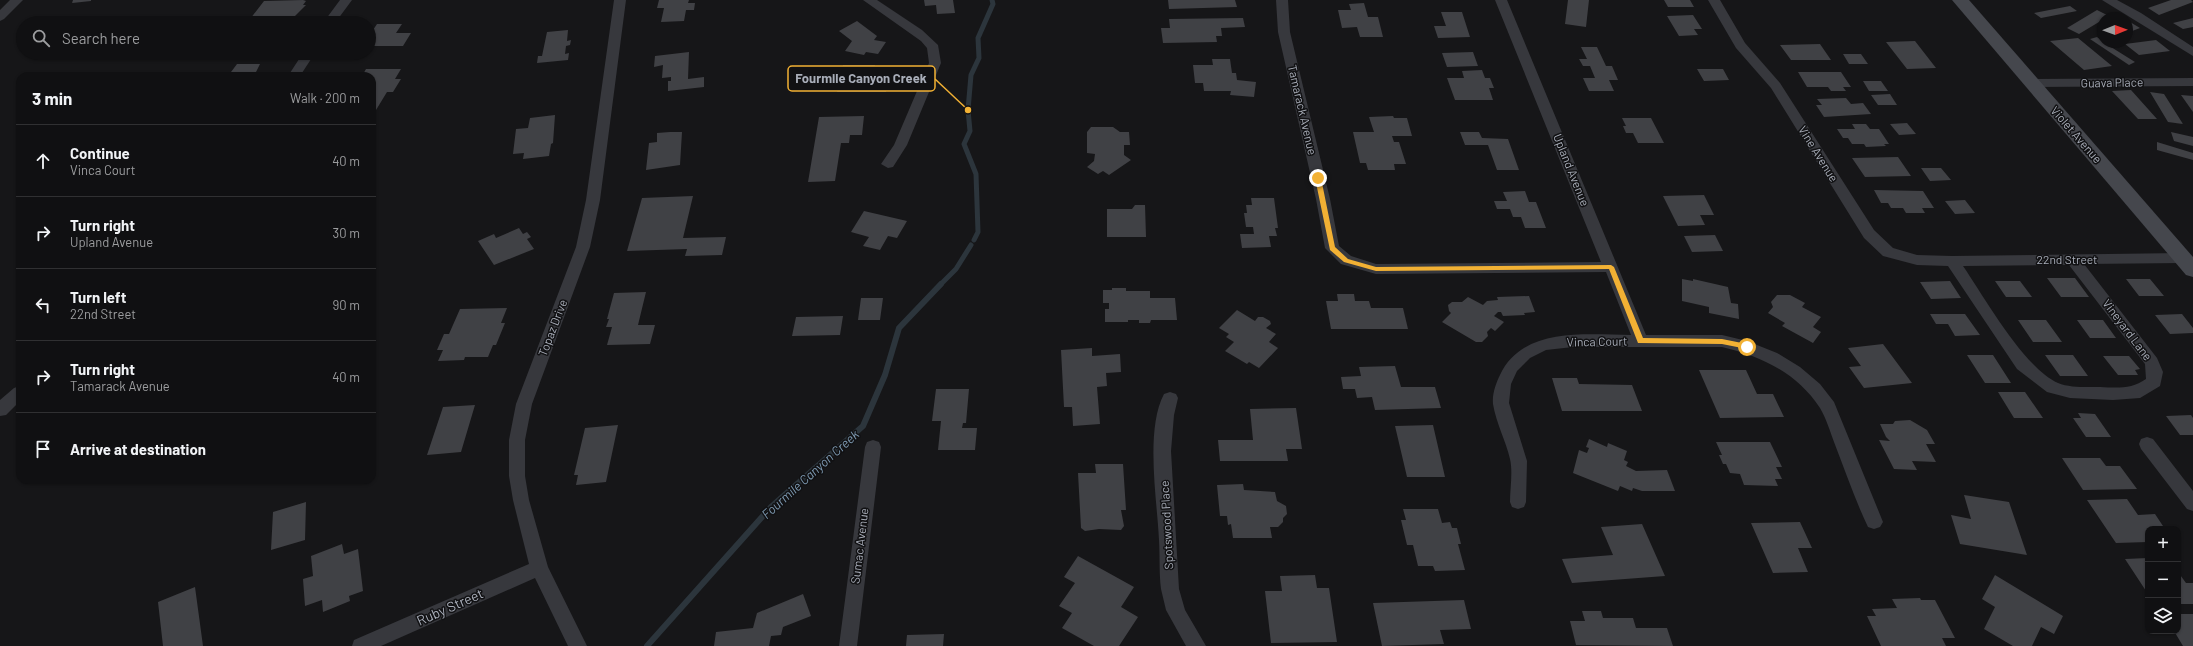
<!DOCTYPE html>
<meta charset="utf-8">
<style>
body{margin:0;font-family:Barlow,sans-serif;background:#19191b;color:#f1f3f6}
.controls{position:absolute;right:12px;bottom:12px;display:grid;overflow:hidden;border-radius:8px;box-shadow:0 1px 3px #0004}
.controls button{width:36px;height:36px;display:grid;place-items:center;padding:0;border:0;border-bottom:1px solid #303032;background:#101012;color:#f1f3f6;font:20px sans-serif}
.compass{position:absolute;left:2097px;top:12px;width:36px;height:36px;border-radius:50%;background:#101012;box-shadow:0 1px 3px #0004;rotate:89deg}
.stop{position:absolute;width:12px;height:12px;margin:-9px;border:3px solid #f2b134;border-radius:50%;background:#fff}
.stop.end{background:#f2b134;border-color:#fff;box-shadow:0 1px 4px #0008}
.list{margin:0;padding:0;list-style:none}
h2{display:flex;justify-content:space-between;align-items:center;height:52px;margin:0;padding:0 16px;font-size:17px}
h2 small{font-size:13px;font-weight:400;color:#9c9d9f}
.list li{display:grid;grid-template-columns:26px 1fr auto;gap:12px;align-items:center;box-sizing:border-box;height:72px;padding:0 16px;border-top:1px solid #303032}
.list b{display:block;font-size:15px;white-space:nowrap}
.list p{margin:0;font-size:13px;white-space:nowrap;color:#9c9d9f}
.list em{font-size:13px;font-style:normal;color:#9c9d9f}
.icon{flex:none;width:22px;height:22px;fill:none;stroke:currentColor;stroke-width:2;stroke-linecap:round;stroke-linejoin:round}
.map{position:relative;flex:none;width:2193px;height:646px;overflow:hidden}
.search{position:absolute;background:#101012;box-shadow:0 1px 3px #0004;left:16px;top:16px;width:360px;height:44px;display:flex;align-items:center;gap:10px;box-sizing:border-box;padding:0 14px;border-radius:22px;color:#9c9d9f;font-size:15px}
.panel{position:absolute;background:#101012;box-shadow:0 1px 3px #0004;left:16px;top:72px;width:360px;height:412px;border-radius:12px}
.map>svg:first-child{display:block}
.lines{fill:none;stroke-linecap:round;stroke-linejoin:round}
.stream-far1{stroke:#2c353c;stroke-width:5}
.stream{stroke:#2c353c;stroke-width:6}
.building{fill:#404145}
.street{fill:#37383d;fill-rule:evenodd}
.secondary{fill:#45474d;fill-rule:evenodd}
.route{fill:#f2b134}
.labels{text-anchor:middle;stroke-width:3;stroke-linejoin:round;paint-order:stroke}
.street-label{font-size:12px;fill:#a8adb8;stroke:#111113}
.water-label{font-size:13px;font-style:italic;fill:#7f9bb3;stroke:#111113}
.near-street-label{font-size:14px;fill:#a8adb8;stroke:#111113}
.leader{fill:none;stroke:#f2b134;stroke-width:1.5}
.callout-dot{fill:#f2b134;stroke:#111113;stroke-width:1.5}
.callout{fill:#111113;stroke:#f2b134;stroke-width:1.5}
.callout-label{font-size:13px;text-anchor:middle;font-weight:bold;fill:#a8adb8}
</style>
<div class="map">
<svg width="2193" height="646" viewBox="0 0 2193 646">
<rect width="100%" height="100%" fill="#161618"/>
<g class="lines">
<path class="stream-far1" d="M974,240L978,232L976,174L964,144L970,131L968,110L971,75L979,58L978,38L993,4L992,0
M940,285L956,269L971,245"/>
<path class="stream" d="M647,646L771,507L863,426L885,375L899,328L941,284"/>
</g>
<path class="building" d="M73,0H91V1L72,3Z
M659,0H689L688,3H695L694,10H686L684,21L661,22L664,8H657Z
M924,0H953L955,13L937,14L936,5L925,6Z
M1168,0H1235L1237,7L1169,9Z
M1568,0H1589L1586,27L1565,24Z
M1664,0H1690L1694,7H1668Z
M2171,0H2191L2193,2L2159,15L2148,8Z
M264,1L303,0L306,1L303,5H306L288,23H247Z
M1364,3L1368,17H1378L1383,37H1360L1357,27L1342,28L1338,10H1351L1349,4Z
M2070,6L2077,11L2041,18L2034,13Z
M2097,10L2109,16L2079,34L2067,28Z
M1441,12H1462L1470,37L1438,38L1434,26H1446Z
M1693,15L1702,29H1694L1698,35L1679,36L1667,16Z
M1243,18L1245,27L1221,28L1222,36H1216L1217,42L1163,43L1161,28H1170L1169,19Z
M2193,18V27L2183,29L2173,23Z
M857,21L877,36L874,40L886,42L878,54L866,52L864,55L845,51L852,41L839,31Z
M2130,22L2140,28L2127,33V23Z
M377,24H402L396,33H411L403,46H369V36Z
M568,30L567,41L571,40L570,45L566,46L565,54L569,53L568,60L537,63L538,56H542L547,32Z
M2097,37L2103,42L2135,62L2129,65L2090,39Z
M2078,38L2112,66L2084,70L2050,41Z
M2156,40L2170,51L2139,55L2125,44Z
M1915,41L1936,68L1907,69L1886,42Z
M1820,44L1831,60H1791L1780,45Z
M1581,47H1597L1606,66H1612L1618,80H1609L1614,91H1589L1583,78H1595L1590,66H1583L1579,59H1587Z
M689,52L688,79L704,77V87L668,91V81H671V77L662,78L663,65L654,67L655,56Z
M1473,52L1478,66L1447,67L1442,53Z
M1843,54H1861L1868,64H1849Z
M1212,59H1230L1232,73H1236L1237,80L1256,82L1254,97L1230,95L1231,91H1204L1203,83H1195L1193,65H1213Z
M237,64H260L254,76H228Z
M843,65H875L872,80H888L886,92H837Z
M366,69H401L395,79H401L393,92H387L376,110H372V76H362Z
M1697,69H1723L1729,80L1704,81Z
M1482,70L1485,78H1490L1494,88H1489L1493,100H1455L1447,78H1464L1462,71Z
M1798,72H1841L1851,87H1843L1846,91H1831L1828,87H1807Z
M1863,81H1881L1888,91H1869Z
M2131,90L2157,119H2138L2112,91Z
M2150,92L2164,94L2183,124L2168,122Z
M1890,94L1897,105H1878L1871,95Z
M2181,95L2193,96V112Z
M1846,98L1851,104L1863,103L1871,114L1824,117L1816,105H1822L1817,99Z
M555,115L553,143L551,144L549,156L523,159L524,153L513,154L516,129L528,128L530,118Z
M864,116L862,135H850L849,143H841L835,181L808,182L819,117Z
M1393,116L1394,118H1407L1412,136H1392L1394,142H1399L1406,164H1394L1395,170H1368L1366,163H1360L1353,132H1374L1369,117Z
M1622,118H1651L1664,143H1638L1633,133H1626L1623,126H1626Z
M1907,123L1916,134L1899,135L1890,124Z
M1852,124H1866L1870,129H1879L1889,144H1884L1886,146L1866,147L1864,144H1852L1848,138H1843L1837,129H1855Z
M1091,127H1113L1120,132H1129L1130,145H1124V155L1131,160L1109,175L1103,171L1098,174L1087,167L1094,161L1095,154L1087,153V132Z
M670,132H682L680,165L646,170L649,143L657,142V133Z
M1460,132H1479L1482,138L1508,139L1519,170H1497L1488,145H1465Z
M2171,132L2193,137V146L2174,141Z
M2157,142L2193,153V160L2157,150Z
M1898,157L1911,176L1865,177L1852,158Z
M1921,168H1941L1951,180L1930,181Z
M1874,190L1923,191L1934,208H1922L1925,213H1906L1903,208H1891L1888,203H1881Z
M1525,191L1529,202H1536L1546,228H1525L1521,217H1513L1510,209H1497L1494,201H1507L1503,192Z
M1704,195L1714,215H1700L1705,225L1678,226L1663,196Z
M693,196L683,238L726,237L722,255L685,256L687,249L627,251L642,198Z
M1251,198H1274L1278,228H1275L1277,236H1269L1271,247L1242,248L1240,234H1254L1253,227H1246L1244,213H1247L1246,205H1252Z
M1965,200L1975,213L1955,214L1945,201Z
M1135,205H1145L1146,237H1107V209H1132Z
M864,211L907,221L897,238L888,236L880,250L863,246L869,237L851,232Z
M519,228L523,234L527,232L531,237L527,239L534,249L494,265L478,241L494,234L496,238Z
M1715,235L1723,251L1692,252L1684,236Z
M2047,278H2075L2089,297H2061Z
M1682,279L1693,281V279L1728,287L1731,303L1738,304L1739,319L1709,313V307L1682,301Z
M2126,279H2150L2164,296H2139Z
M1950,281L1961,298L1931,299L1920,282Z
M1995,281H2020L2032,297H2006Z
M1112,288H1126V291H1150V298H1175L1177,320H1151L1150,323H1139V320H1128V322H1105V309H1109V303H1103V290H1112Z
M646,292L638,325H655L650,344L607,345L612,327H606L609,319H607L614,293Z
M1337,294H1354L1355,301H1369L1371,308H1403L1408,329H1331L1326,301H1338Z
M1777,295H1790L1805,303L1802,307L1821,317L1813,327L1821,332L1813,343L1782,326L1785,323L1768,313L1773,307L1771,302Z
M1529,296L1535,312L1524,313L1525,315L1503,316L1501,312H1498L1494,316L1504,322L1495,331L1491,328L1487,332L1488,336L1482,342H1476L1442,322L1451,313L1449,311L1448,305L1452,302H1462L1468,297L1483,305L1487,301L1498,300L1497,297Z
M861,298H883L880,320H858Z
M507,308L501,323H505L496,345H493L488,357H465L464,360L438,361L443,350H437L444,334H449L460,309Z
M1237,310L1255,321L1258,317H1263L1270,321L1271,324L1266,328L1276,334L1269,342L1278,348L1259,368L1249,362L1247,364L1225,351L1234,342L1226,337L1229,334L1219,328Z
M1930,314H1965L1980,335L1955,336L1948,324H1936Z
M2182,314L2193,328V333L2170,334L2155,315Z
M843,316L840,335L792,336L796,317Z
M2018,320H2046L2062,342H2033Z
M2077,320H2103L2116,338H2090Z
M1883,344L1912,383L1864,388L1849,367L1861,366L1848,348Z
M1092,348V356L1120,354L1121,372L1106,373L1107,386L1097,387L1100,424L1073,426L1072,407H1064L1061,350Z
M1967,355H1993L2011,383H1985Z
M2045,355H2073L2088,376H2060Z
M2103,356H2129L2140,369L2135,370L2138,375H2118Z
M1395,366L1401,387H1435L1441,408L1375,410L1372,397L1357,398L1355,389H1343L1341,377L1361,376L1359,367Z
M1699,370H1746L1757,394H1773L1784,417L1720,418Z
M1552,378H1577L1579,384L1632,385L1642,411H1562Z
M936,389H969L966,423H963L962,428H977L975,450H938L941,421H932Z
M1998,392H2025L2043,418H2014Z
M475,405L461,452L427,455L443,407Z
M1296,408L1302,449H1286L1288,461H1220L1218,440H1253L1250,409Z
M2078,413L2095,414L2111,437H2086L2073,418H2081Z
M2191,415L2193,418V435H2180L2166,416Z
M1910,420L1927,430L1935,444H1926L1936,462L1912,461L1917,470L1894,469L1879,440L1890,441L1886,437L1880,424H1893L1895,421Z
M618,425L606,482L576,485L578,475H574L585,428Z
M1433,425L1445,477H1407L1395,426Z
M1589,439L1607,447L1608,443L1627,451L1624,460L1628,462L1626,466L1636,471L1667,470L1675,491H1642L1633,488L1632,491L1620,486L1618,491L1573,473L1579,450L1587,453L1589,448L1586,447Z
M1716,442H1770L1782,467H1776L1782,479H1775L1778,486L1744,485L1740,474L1730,473L1726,464H1723L1719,455H1722Z
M2062,458H2100L2106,466H2120L2137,489L2083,490Z
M1095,464H1123L1126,510H1121L1124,526L1121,530L1099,529L1085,531L1081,528L1078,473H1096Z
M1243,484L1244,490L1275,492L1277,501L1286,506L1287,514L1283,518V522L1278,527H1270L1272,538H1233L1231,524L1228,525L1227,516H1220L1217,485Z
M1964,495L2009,502L2027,555L1960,544L1951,515L1971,519Z
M2127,499L2138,515L2155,514L2165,529H2148V542L2116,543L2087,500Z
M306,502L305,540L271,550L273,512Z
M1403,509H1438L1442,523L1450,522L1452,528H1457L1461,544H1458L1465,570L1435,571L1433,566H1418L1413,545H1407L1401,520H1406Z
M1800,522L1812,548H1798L1808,572L1773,573L1751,523Z
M1642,524L1665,576L1572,583L1562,559L1613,555L1601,527Z
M342,544L344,554L358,549L363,591L349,596L350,601L323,612L322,600L305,606L303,579L313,576L311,556Z
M1078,556L1134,587L1121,607L1138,617L1119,646H1094L1062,628L1072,613L1059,606L1075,583L1064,577Z
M2148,558V594L2125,559Z
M2178,572L2186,583H2193V604H2178Z
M1315,575L1317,588H1329L1337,642L1271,643L1265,591H1282L1280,576Z
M1995,575L2063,616L2054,634L2041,627L2032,646H2013L1984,629L1995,607L1982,599Z
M195,587L203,646H163L158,602Z
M803,594L811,616L783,627L781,635L771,636L769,646H714L716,632L753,628L757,613Z
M1920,598L1921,600H1935L1955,638H1942L1946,646H1881L1867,616H1876L1872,609L1897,608L1892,599Z
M1464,600L1471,629L1440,630L1444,644L1382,646L1373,603Z
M1582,611H1601L1603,618H1633L1636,628H1667L1673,646L1576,645L1570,621H1585Z
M2178,614H2193V646H2183L2174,631H2178Z
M944,634L943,646H906L907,635Z"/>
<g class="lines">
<path class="street" d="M10,0H23L4,19L0,21V10Z
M340,0H352L335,23H323Z
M614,0H626L600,200L590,247L532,404L525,440V476L529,500L548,567L587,646H568L535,578L381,646H352L354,640L529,564L513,500L509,476V440L516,404L576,247L586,200Z
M863,0H877L922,30L938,45L941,63L907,145L893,167L888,168L881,164L894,145L929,63L927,48L921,41Z
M1276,0H1288L1290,32L1330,199L1339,246L1351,256L1376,264L1601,262L1495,0H1507L1646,335H1722L1747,341L1777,353L1800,367L1820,384L1834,402L1883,522L1880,527L1874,529L1868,527C1855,500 1845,470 1834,442C1830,431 1826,418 1820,408C1797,373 1761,356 1722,347H1573L1546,350L1530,358L1517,371L1511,384L1509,403L1527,461L1526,502L1524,507L1518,509L1512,507L1510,502C1510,489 1513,472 1510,459C1506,441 1496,423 1493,404C1492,394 1496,383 1500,375C1523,326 1586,335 1631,335L1606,272L1376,274L1341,264L1325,248L1316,199L1278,32Z
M1708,0H1720L1745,43L1780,83L1874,230L1893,248L1917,255L1952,256L2183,253L2188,254L2190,258L2188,262L2183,263L2084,264L2157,358L2163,372L2160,386L2140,398L2113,400L2070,398L2047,392L2017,369L1948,266L1917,265L1883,256L1864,238L1771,88L1736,48ZM2069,265L2145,364L2146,379C2132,389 2118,388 2100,387C2087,387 2070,388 2058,383C2024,368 1985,298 1963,266Z
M2102,0H2117L2141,13L2193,47V56Z
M303,53H315L300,76H288Z
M2193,78V86L2032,87L2026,83L2032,79Z
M20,386V401L6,415L0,416V400L14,388Z
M1170,392L1176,394L1178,398L1174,415L1171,451L1179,589L1185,610L1206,646H1186L1166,610L1161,589C1159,573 1160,556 1159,540C1157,499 1145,430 1164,394Z
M2147,437L2153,439L2193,491V511L2187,509L2141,449L2139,444L2141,439Z
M873,440L879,442L881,447L857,646H839L865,447L867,442Z"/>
<path class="secondary" d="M1952,0H1969L2193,257V277L2186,275Z"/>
</g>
<path class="route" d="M1318,176L1321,178L1335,247L1348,259L1376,267L1611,265L1614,267L1643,338L1722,339L1747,344L1750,347L1747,349L1722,344L1638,343L1609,269L1376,271L1344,262L1330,250L1315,178Z"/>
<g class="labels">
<g class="street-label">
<text transform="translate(2112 83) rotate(-1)" y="4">Guava Place</text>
<text transform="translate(1302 110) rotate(77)" y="4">Tamarack Avenue</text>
<text transform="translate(2076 135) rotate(49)" y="4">Violet Avenue</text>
<text transform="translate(1818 154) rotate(58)" y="4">Vine Avenue</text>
<text transform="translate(1571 170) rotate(68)" y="4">Upland Avenue</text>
<text x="2067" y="264">22nd Street</text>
<text transform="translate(553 328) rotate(-69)" y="4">Topaz Drive</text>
<text transform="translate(2127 330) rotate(53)" y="4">Vineyard Lane</text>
<text transform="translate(1597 342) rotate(-1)" y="4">Vinca Court</text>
<text transform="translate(1167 525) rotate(-93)" y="4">Spotswood Place</text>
<text transform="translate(860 546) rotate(-83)" y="4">Sumac Avenue</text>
</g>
<g class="water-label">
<text transform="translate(810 474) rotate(-42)" y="5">Fourmile Canyon Creek</text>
</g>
<g class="near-street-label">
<text transform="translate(450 607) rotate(-24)" y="5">Ruby Street</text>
</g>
</g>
<path class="leader" d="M968 110L935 79"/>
<circle class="callout-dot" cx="968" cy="110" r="4"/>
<rect class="callout" x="788" y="66" width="147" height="25" rx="4"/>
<g class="callout-label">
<text x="861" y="83">Fourmile Canyon Creek</text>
</g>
</svg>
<div class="controls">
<button>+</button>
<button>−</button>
<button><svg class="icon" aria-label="layers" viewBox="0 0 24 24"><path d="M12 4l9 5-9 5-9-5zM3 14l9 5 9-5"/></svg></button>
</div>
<svg class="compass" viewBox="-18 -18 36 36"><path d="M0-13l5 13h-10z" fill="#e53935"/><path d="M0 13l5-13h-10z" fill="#9c9d9f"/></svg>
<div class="stop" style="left:1747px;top:347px"></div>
<div class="stop end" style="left:1318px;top:178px"></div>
<div class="search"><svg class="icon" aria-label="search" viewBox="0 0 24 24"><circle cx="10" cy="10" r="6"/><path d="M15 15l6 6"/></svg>Search here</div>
<section class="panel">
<h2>3 min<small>Walk · 200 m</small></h2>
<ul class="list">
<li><svg class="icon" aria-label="ahead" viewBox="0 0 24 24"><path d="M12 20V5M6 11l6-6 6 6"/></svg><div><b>Continue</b><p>Vinca Court</p></div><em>40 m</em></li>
<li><svg class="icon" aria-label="right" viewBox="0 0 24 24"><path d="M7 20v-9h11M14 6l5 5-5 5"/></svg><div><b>Turn right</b><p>Upland Avenue</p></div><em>30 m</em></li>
<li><svg class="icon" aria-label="left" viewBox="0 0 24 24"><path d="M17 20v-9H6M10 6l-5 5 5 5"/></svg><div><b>Turn left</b><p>22nd Street</p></div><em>90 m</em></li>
<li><svg class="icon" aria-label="right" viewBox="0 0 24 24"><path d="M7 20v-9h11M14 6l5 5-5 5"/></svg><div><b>Turn right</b><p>Tamarack Avenue</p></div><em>40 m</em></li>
<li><svg class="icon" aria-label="arrive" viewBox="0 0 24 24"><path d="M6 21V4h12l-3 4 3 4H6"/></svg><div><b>Arrive at destination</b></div></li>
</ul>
</section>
</div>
